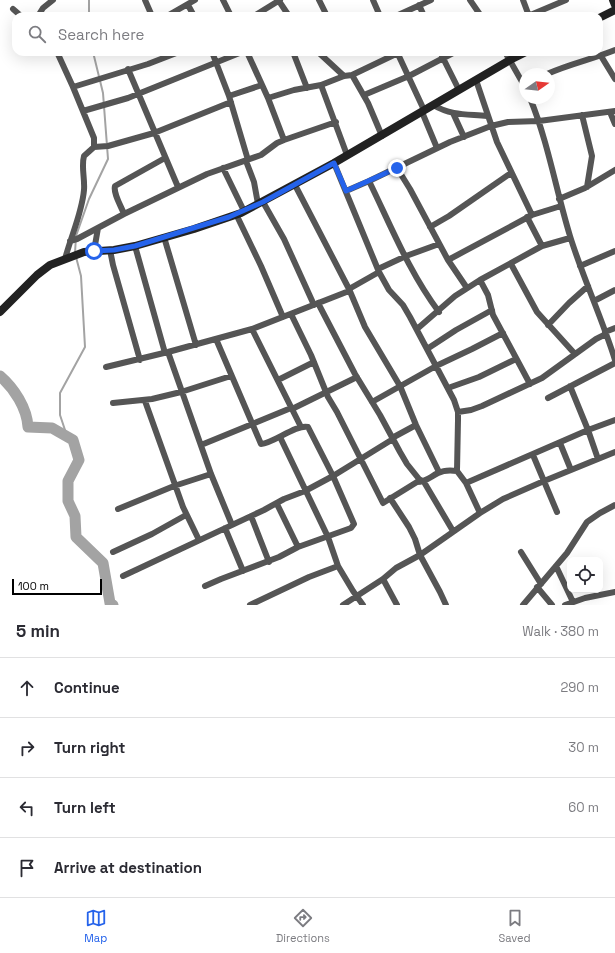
<!DOCTYPE html>
<meta charset="utf-8">
<style>
body{margin:0;font-family:"Space Grotesk",sans-serif;background:#f2f2f3;color:#2b2b33}
.controls{position:absolute;right:12px;bottom:12px;display:grid;overflow:hidden;border-radius:8px;box-shadow:0 4px 16px #0002}
.controls button{width:36px;height:36px;display:grid;place-items:center;padding:0;border:0;border-bottom:1px solid #e1e1e2;background:#fff;color:#2b2b33;font:20px sans-serif}
.compass{position:absolute;left:519px;top:68px;width:36px;height:36px;border-radius:50%;background:#fff;box-shadow:0 4px 16px #0002;rotate:76deg}
.scale{position:absolute;left:12px;bottom:10px;width:90px;box-sizing:border-box;padding-left:4px;border:2px solid #000;border-top:0;font-size:11px;line-height:14px;white-space:nowrap;color:#000;-webkit-text-stroke:3px #fff;paint-order:stroke}
.stop{position:absolute;width:12px;height:12px;margin:-9px;border:3px solid #2563eb;border-radius:50%;background:#fff}
.stop.end{background:#2563eb;border-color:#fff;box-shadow:0 1px 4px #0008}
.list{margin:0;padding:0;list-style:none}
h2{display:flex;justify-content:space-between;align-items:center;height:52px;margin:0;padding:0 16px;font-size:17px}
h2 small{font-size:13px;font-weight:400;color:#7c7c81}
.list li{display:grid;grid-template-columns:26px 1fr auto;gap:12px;align-items:center;box-sizing:border-box;height:60px;padding:0 16px;border-top:1px solid #e1e1e2}
.list b{display:block;font-size:15px;white-space:nowrap}
.list em{font-size:13px;font-style:normal;color:#7c7c81}
.icon{flex:none;width:22px;height:22px;fill:none;stroke:currentColor;stroke-width:2;stroke-linecap:round;stroke-linejoin:round}
.map{position:relative;flex:none;width:615px;height:605px;overflow:hidden}
.search{position:absolute;background:#fff;box-shadow:0 4px 16px #0002;left:12px;right:12px;top:12px;height:44px;display:flex;align-items:center;gap:10px;box-sizing:border-box;padding:0 14px;border-radius:12px;color:#7c7c81;font-size:15px}
.sheet{height:292px;background:#fff}
nav{display:flex;justify-content:space-around;align-items:center;box-sizing:border-box;height:56px;border-top:1px solid #e1e1e2;background:#fff;font-size:11px;color:#7c7c81}
nav a{display:grid;justify-items:center;gap:2px}
nav .on{color:#2563eb}
.map>svg:first-child{display:block}
.lines{fill:none;stroke-linecap:round;stroke-linejoin:round}
.stream{stroke:#a3a3a3;stroke-width:2}
.river{stroke:#a3a3a3;stroke-width:11}
.street{stroke:#555;stroke-width:6}
.secondary{stroke:#222;stroke-width:8}
.route{stroke:#2563eb;stroke-width:5}
</style>
<div class="map">
<svg width="615" height="605" viewBox="0 0 615 605">
<rect width="100%" height="100%" fill="#fff"/>
<g class="lines">
<path class="stream" d="M89,16V0
M75,253L76,236L89,199L108,159L103,93L93,52
M67,436L60,415V393L85,347L81,276L76,257"/>
<path class="river" d="M0,376C14,388 27,408 28,427L52,428L73,440L79,460L68,481V501L75,516L76,537L103,563L110,603L113,605"/>
<path class="street" d="M145,0L152,16
M223,0L231,16
M319,0L327,16
M373,0L380,16
M470,0L481,16
M523,0L529,16
M279,1L289,16
M188,5L194,16
M419,5L424,16
M13,9L21,16
M38,16L43,8L53,0
M167,16L195,0
M254,16L280,0
M396,16L431,0
M528,16L566,0
M57,52L73,87L94,138V147
M212,52L229,96L248,160
M247,52L268,98L284,140
M293,52L307,88
M318,52L344,76
M397,52L424,110
M440,52L459,90
M505,52L525,87
M601,56L615,79
M128,69L178,187
M547,74C569,64 593,59 615,50
M352,75L368,103L382,136
M476,80L497,142L532,215
M321,85L347,155
M73,87L148,64L179,52
M364,95L409,76L455,52
M229,96L262,85
M268,98L294,90L321,85L344,76L352,75L398,53
M530,98C548,142 556,190 570,236C583,278 602,318 615,360
M433,105C452,116 467,114 487,116
M83,111L128,98L242,52
M422,112L437,148
M610,112L615,124
M453,113L464,137
M582,115L592,156L587,187
M246,161L254,182L258,204
M334,163L379,272L389,290L403,305L410,317L454,400L458,412V420L457,471L466,483L480,513
M223,168L244,211
M397,168L410,189L448,260L467,288
M369,181C391,226 409,272 439,312
M295,185L349,289L365,327L400,386L416,425L439,472
M346,191L369,181L450,142L491,126L508,122L539,121L615,111
M559,199L585,188L615,170
M263,202L284,239L314,305
M124,214C121,206 113,193 115,186L165,158
M236,214L261,266L283,317
M527,217L542,246
M430,227L449,216L511,173
M164,237L196,345
M70,241L77,239L124,214L207,174L261,155L277,143L284,140L336,122
M135,246L165,353
M110,250L113,265L140,360
M94,251L98,228
M65,259C71,236 82,213 84,190C85,178 81,167 84,156L94,147L108,146L154,133L231,102
M448,260L532,215L561,206
M511,264L537,312L575,354
M580,266L615,251
M378,269L406,256L439,244
M480,280L488,295L493,315L530,384
M349,289L379,272
M594,301L615,290
M318,303L355,374L380,415L400,452L407,464L419,479L424,482L453,531
M291,314L311,355L328,397L337,412L383,503L417,482C426,482 430,477 438,473C444,470 451,470 457,471
M548,325L569,303L588,286
M252,329L301,427
M417,329L455,296L480,280L542,246L570,238
M605,332L615,328
M427,349L456,330L492,310
M168,352L211,474L232,525
M106,367L168,352L252,329L349,291
M278,380L314,362
M570,386L588,430L598,459
M448,388L479,377L516,359
M548,398L615,363
M145,401L183,507L199,540
M372,402L436,366L472,349L503,333
M113,403L152,399L181,392L231,376
M292,409L357,377
M458,412L471,410L482,406L542,378L596,339L606,334
M280,437L328,537L338,566L353,591L363,605
M392,438L416,425
M560,443L571,470
M201,445L291,408
M533,455L557,512
M466,483L588,430L615,420
M390,498L409,527L415,539L420,555L440,592L446,605
M277,504L298,547
M118,509L174,486L211,474
M251,516L269,562
M225,528L243,571
M113,552L152,534L186,515
M521,552L541,584
M556,566L573,602
M123,576L264,510L284,499L305,491L333,476L393,439
M383,579L397,605
M205,586L221,579L279,557L298,547L351,528L354,524L333,476L308,427C296,424 274,443 261,444L216,339
M537,587L552,605
M250,605L309,577L338,566
M343,605L383,579L396,568L420,555L480,513L503,499L544,481L615,452
M523,605L567,553L587,522L600,513L615,505
M565,605L585,598L615,592"/>
<path class="secondary" d="M613,0L615,5
M599,18L615,10
M0,312L37,275L50,265L84,252L114,250L135,246L194,229L241,213L334,163L510,60L526,52"/>
</g>
<g class="lines">
<path class="route" d="M94,251L114,250L135,246L229,217L263,202L334,163L346,191L397,168"/>
</g>
</svg>
<div class="controls">
<button><svg class="icon" aria-label="locate" viewBox="0 0 24 24"><circle cx="12" cy="12" r="6"/><path d="M12 2v4M12 18v4M2 12h4M18 12h4"/></svg></button>
</div>
<svg class="compass" viewBox="-18 -18 36 36"><path d="M0-13l5 13h-10z" fill="#e53935"/><path d="M0 13l5-13h-10z" fill="#7c7c81"/></svg>
<div class="scale">100 m</div>
<div class="stop" style="left:94px;top:251px"></div>
<div class="stop end" style="left:397px;top:168px"></div>
<div class="search"><svg class="icon" aria-label="search" viewBox="0 0 24 24"><circle cx="10" cy="10" r="6"/><path d="M15 15l6 6"/></svg>Search here</div>
</div>
<section class="sheet">
<h2>5 min<small>Walk · 380 m</small></h2>
<ul class="list">
<li><svg class="icon" aria-label="ahead" viewBox="0 0 24 24"><path d="M12 20V5M6 11l6-6 6 6"/></svg><div><b>Continue</b></div><em>290 m</em></li>
<li><svg class="icon" aria-label="right" viewBox="0 0 24 24"><path d="M7 20v-9h11M14 6l5 5-5 5"/></svg><div><b>Turn right</b></div><em>30 m</em></li>
<li><svg class="icon" aria-label="left" viewBox="0 0 24 24"><path d="M17 20v-9H6M10 6l-5 5 5 5"/></svg><div><b>Turn left</b></div><em>60 m</em></li>
<li><svg class="icon" aria-label="arrive" viewBox="0 0 24 24"><path d="M6 21V4h12l-3 4 3 4H6"/></svg><div><b>Arrive at destination</b></div></li>
</ul>
</section>
<nav>
<a class="on"><svg class="icon" aria-label="map" viewBox="0 0 24 24"><path d="M3 6l6-2 6 2 6-2v14l-6 2-6-2-6 2zM9 4v14M15 6v14"/></svg>Map</a>
<a><svg class="icon" aria-label="directions" viewBox="0 0 24 24"><path d="M12 3l9 9-9 9-9-9zM9 14v-3h6M13 9l2 2-2 2"/></svg>Directions</a>
<a><svg class="icon" aria-label="saved" viewBox="0 0 24 24"><path d="M7 4h10v16l-5-4-5 4z"/></svg>Saved</a>
</nav>
